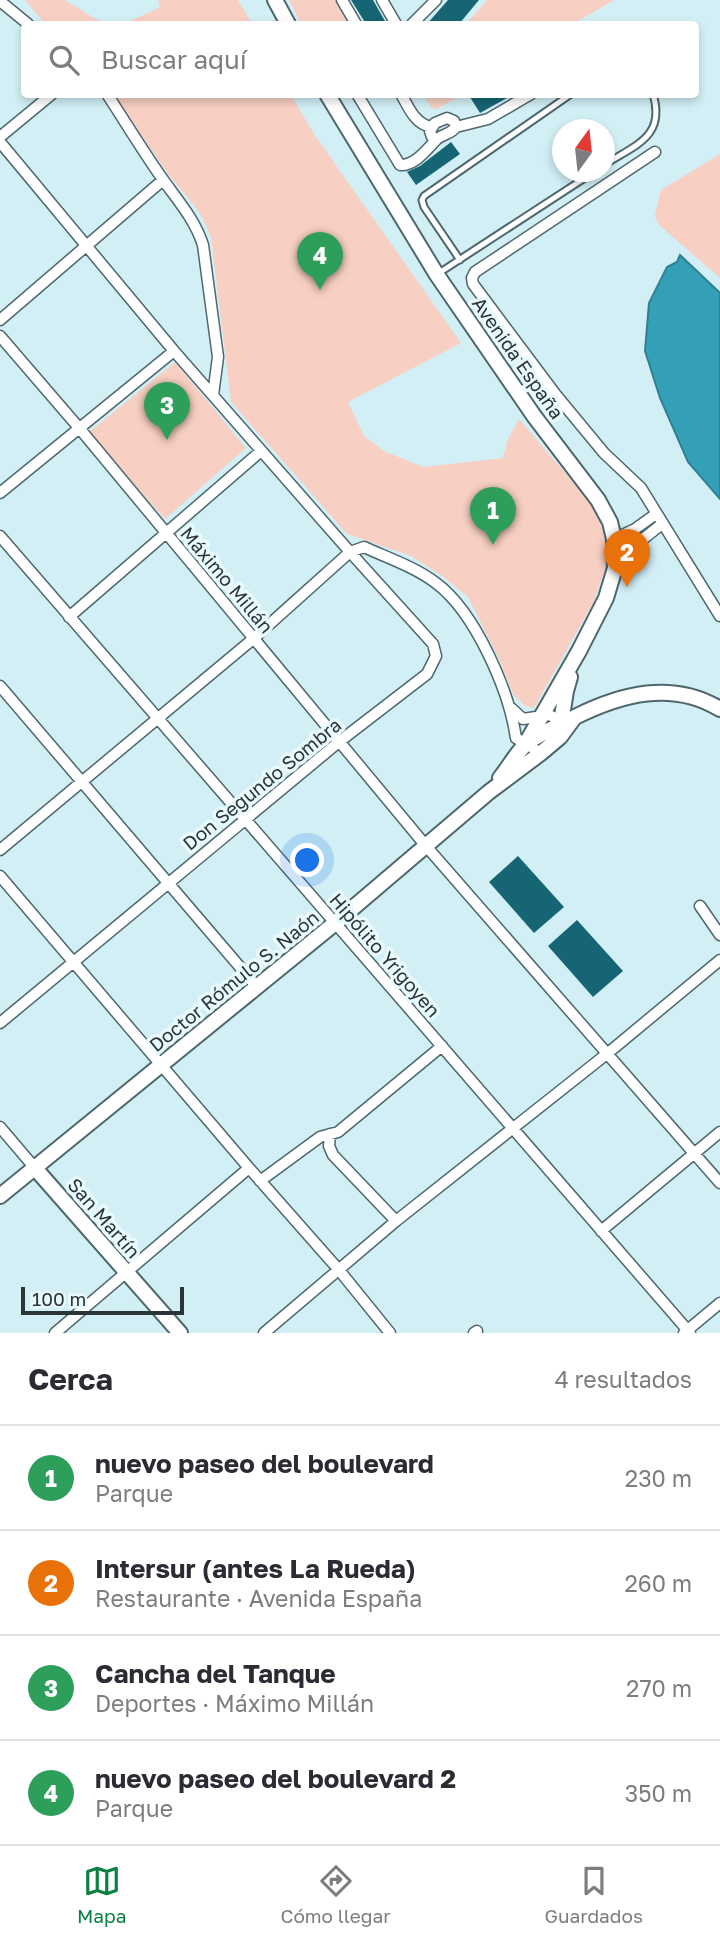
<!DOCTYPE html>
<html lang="es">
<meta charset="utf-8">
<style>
body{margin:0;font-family:"Golos Text",sans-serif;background:#f2f2f3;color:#2b2b33}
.compass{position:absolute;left:552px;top:119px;width:63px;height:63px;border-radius:50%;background:#fff;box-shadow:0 4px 10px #0003;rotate:15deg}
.scale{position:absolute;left:21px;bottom:18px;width:163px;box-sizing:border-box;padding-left:7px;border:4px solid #2a3538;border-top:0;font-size:19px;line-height:24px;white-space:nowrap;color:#2a3538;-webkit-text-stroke:5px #e8fafe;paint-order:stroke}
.you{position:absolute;left:308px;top:861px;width:24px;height:24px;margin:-18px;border:5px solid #fff;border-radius:50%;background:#1a73e8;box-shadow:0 0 0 10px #1a73e833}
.badge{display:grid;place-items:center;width:46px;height:46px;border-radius:50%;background:#0b8043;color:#fff;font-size:23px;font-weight:700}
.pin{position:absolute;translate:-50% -58px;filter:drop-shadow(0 2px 4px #0008)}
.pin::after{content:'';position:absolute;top:37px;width:24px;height:21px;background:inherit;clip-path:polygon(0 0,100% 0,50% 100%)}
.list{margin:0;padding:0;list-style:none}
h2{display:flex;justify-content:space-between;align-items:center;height:91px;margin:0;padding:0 28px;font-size:30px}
h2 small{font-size:23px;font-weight:400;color:#7c7c81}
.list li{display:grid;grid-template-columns:46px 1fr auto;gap:21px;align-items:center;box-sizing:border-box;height:105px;padding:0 28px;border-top:2px solid #e1e1e2}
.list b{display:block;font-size:26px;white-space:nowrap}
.list p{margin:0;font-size:23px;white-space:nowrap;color:#7c7c81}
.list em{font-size:23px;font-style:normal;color:#7c7c81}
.icon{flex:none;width:38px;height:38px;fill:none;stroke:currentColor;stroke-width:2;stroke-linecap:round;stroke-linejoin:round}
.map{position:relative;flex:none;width:720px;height:1333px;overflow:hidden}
.search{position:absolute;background:#fff;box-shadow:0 4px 10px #0003;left:21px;right:21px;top:21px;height:77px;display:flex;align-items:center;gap:18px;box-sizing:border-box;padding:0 24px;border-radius:7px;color:#7c7c81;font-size:26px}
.sheet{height:511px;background:#fff}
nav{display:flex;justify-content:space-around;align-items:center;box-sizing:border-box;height:98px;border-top:2px solid #e1e1e2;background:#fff;font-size:19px;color:#7c7c81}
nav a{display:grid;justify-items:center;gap:4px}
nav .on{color:#0b8043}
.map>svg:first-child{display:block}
.green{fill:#f8d0c3}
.water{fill:#34a0b7;stroke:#318091;stroke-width:2}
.building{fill:#166574}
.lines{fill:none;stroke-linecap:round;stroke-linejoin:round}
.service-casing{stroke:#4d676d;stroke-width:9}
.minor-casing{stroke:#4d676d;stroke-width:13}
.secondary-casing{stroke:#4d676d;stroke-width:18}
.service{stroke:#fff;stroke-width:5}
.minor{stroke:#fff;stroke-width:10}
.secondary{stroke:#fff;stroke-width:14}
.labels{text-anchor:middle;stroke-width:7;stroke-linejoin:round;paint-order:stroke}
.street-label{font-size:19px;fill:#2a3538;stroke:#e8fafe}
</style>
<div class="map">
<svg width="720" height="1333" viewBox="0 0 720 1333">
<rect width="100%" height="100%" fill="#d2eff6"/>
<path class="green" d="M25,0H65L104,24H45Z
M158,0H238L252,24H124L160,7Z
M289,0H346L358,18V24H301Z
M487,0H614L573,24H466Z
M113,95H291L314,134L461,343L348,402L364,436L384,451L423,467L503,458L508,439L519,419L597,510L610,557L593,603L534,708L525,706L513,694L499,659L468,597L442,576L411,556L347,534L231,402L211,237L200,213L168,174Z
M423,95H462L436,109L432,108Z
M720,154V278L658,224L655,215L661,190Z
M175,362L246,448L165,519L88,433Z"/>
<path class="water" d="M680,255L720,293V499L688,462L660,398L645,351L649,303L667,267L677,262Z"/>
<path class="building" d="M351,0H373L385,21L379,24H366Z
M448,0H479L459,24H427Z
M468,94H514L480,113Z
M451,142L460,154L416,185L407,172L420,166Z
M518,856L564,907L534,933L489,882Z
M577,920L623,971L593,997L548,946Z"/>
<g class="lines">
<g class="service-casing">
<path id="service" d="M604,165C635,145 666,137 653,94
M460,260L424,207L422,200L424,196L571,94
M439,273L594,172"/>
</g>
<g class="minor-casing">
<path id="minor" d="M342,0L356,24
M382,0L396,24
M0,1L28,24
M412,24L436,0
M107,94C126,123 144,153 164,181C179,202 195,220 203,245L218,357L213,395
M357,94L400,165C415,166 427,149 437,139C443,134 451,134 456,127L454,121L447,118L435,123L430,131L432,137L436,140
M401,94C409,108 415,124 431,127
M456,127L488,119L531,94
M0,137L52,94
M0,142L174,351L350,552L364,547C388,558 415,567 436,583C475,612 509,690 516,738L541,753
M655,152L475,272L472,278L473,284L556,395L604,453L641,488L720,616
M0,320L163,180
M0,336L80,429L426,846L720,1183
M0,493L174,351
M0,536L690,1333
M614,539L635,529L656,514
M615,556L643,539L662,524
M69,617L261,451
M0,686L257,987
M511,708L523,719L549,715L565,722
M0,850L253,639L350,552L433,644L436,656L427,674L340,741L0,1023
M0,876L249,1168L339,1270L390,1333
M700,906L720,935
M0,1127L34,1167
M330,1134L329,1146L333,1155L396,1221
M260,1181L320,1137L338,1132L442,1046
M601,1231L720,1132
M55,1333L249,1168
M264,1333L396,1221L608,1053L720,960
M474,1333L477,1331
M684,1333L720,1303"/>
</g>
<g class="secondary-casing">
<path id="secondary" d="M275,0L288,24
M327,94L437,275L534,416L598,500L610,522L614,539L615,568L606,598L579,651L525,745
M560,729L566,691L570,677
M500,778C509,767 517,752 527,743C542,732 559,726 575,717C621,694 672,680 720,709
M34,1167L180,1333
M0,1196L334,924L489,792L541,753L560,737L574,718"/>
</g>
<use href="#service" class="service"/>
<use href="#minor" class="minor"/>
<use href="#secondary" class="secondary"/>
</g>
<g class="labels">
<g class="street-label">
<text transform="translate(518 358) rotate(55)" y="7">Avenida España</text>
<text transform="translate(227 580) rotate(50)" y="7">Máximo Millán</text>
<text transform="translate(262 784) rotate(-39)" y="7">Don Segundo Sombra</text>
<text transform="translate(385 955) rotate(49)" y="7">Hipólito Yrigoyen</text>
<text transform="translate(234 981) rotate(-39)" y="7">Doctor Rómulo S. Naón</text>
<text transform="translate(104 1218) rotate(49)" y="7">San Martín</text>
</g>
</g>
</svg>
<svg class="compass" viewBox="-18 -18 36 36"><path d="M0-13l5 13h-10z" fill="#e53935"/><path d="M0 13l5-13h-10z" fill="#7c7c81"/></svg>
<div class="scale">100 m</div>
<div class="you"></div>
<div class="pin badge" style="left:493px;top:545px;background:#2e9e5b">1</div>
<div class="pin badge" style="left:627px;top:587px;background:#e8710a">2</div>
<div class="pin badge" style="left:167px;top:440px;background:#2e9e5b">3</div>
<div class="pin badge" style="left:320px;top:290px;background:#2e9e5b">4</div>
<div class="search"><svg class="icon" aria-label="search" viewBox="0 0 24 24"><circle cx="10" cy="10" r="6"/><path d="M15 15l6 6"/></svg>Buscar aquí</div>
</div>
<section class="sheet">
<h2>Cerca<small>4 resultados</small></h2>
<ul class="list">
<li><span class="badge" style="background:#2e9e5b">1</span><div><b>nuevo paseo del boulevard</b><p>Parque</p></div><em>230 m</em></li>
<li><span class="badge" style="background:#e8710a">2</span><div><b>Intersur (antes La Rueda)</b><p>Restaurante · Avenida España</p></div><em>260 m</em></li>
<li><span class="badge" style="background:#2e9e5b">3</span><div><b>Cancha del Tanque</b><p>Deportes · Máximo Millán</p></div><em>270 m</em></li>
<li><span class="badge" style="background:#2e9e5b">4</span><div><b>nuevo paseo del boulevard 2</b><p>Parque</p></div><em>350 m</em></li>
</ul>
</section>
<nav>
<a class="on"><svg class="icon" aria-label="map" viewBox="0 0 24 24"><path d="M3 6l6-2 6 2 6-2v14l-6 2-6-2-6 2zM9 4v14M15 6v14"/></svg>Mapa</a>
<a><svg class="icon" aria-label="directions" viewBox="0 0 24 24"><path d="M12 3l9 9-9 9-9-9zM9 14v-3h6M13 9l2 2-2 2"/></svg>Cómo llegar</a>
<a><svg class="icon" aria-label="saved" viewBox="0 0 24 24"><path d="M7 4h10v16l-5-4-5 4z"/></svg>Guardados</a>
</nav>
